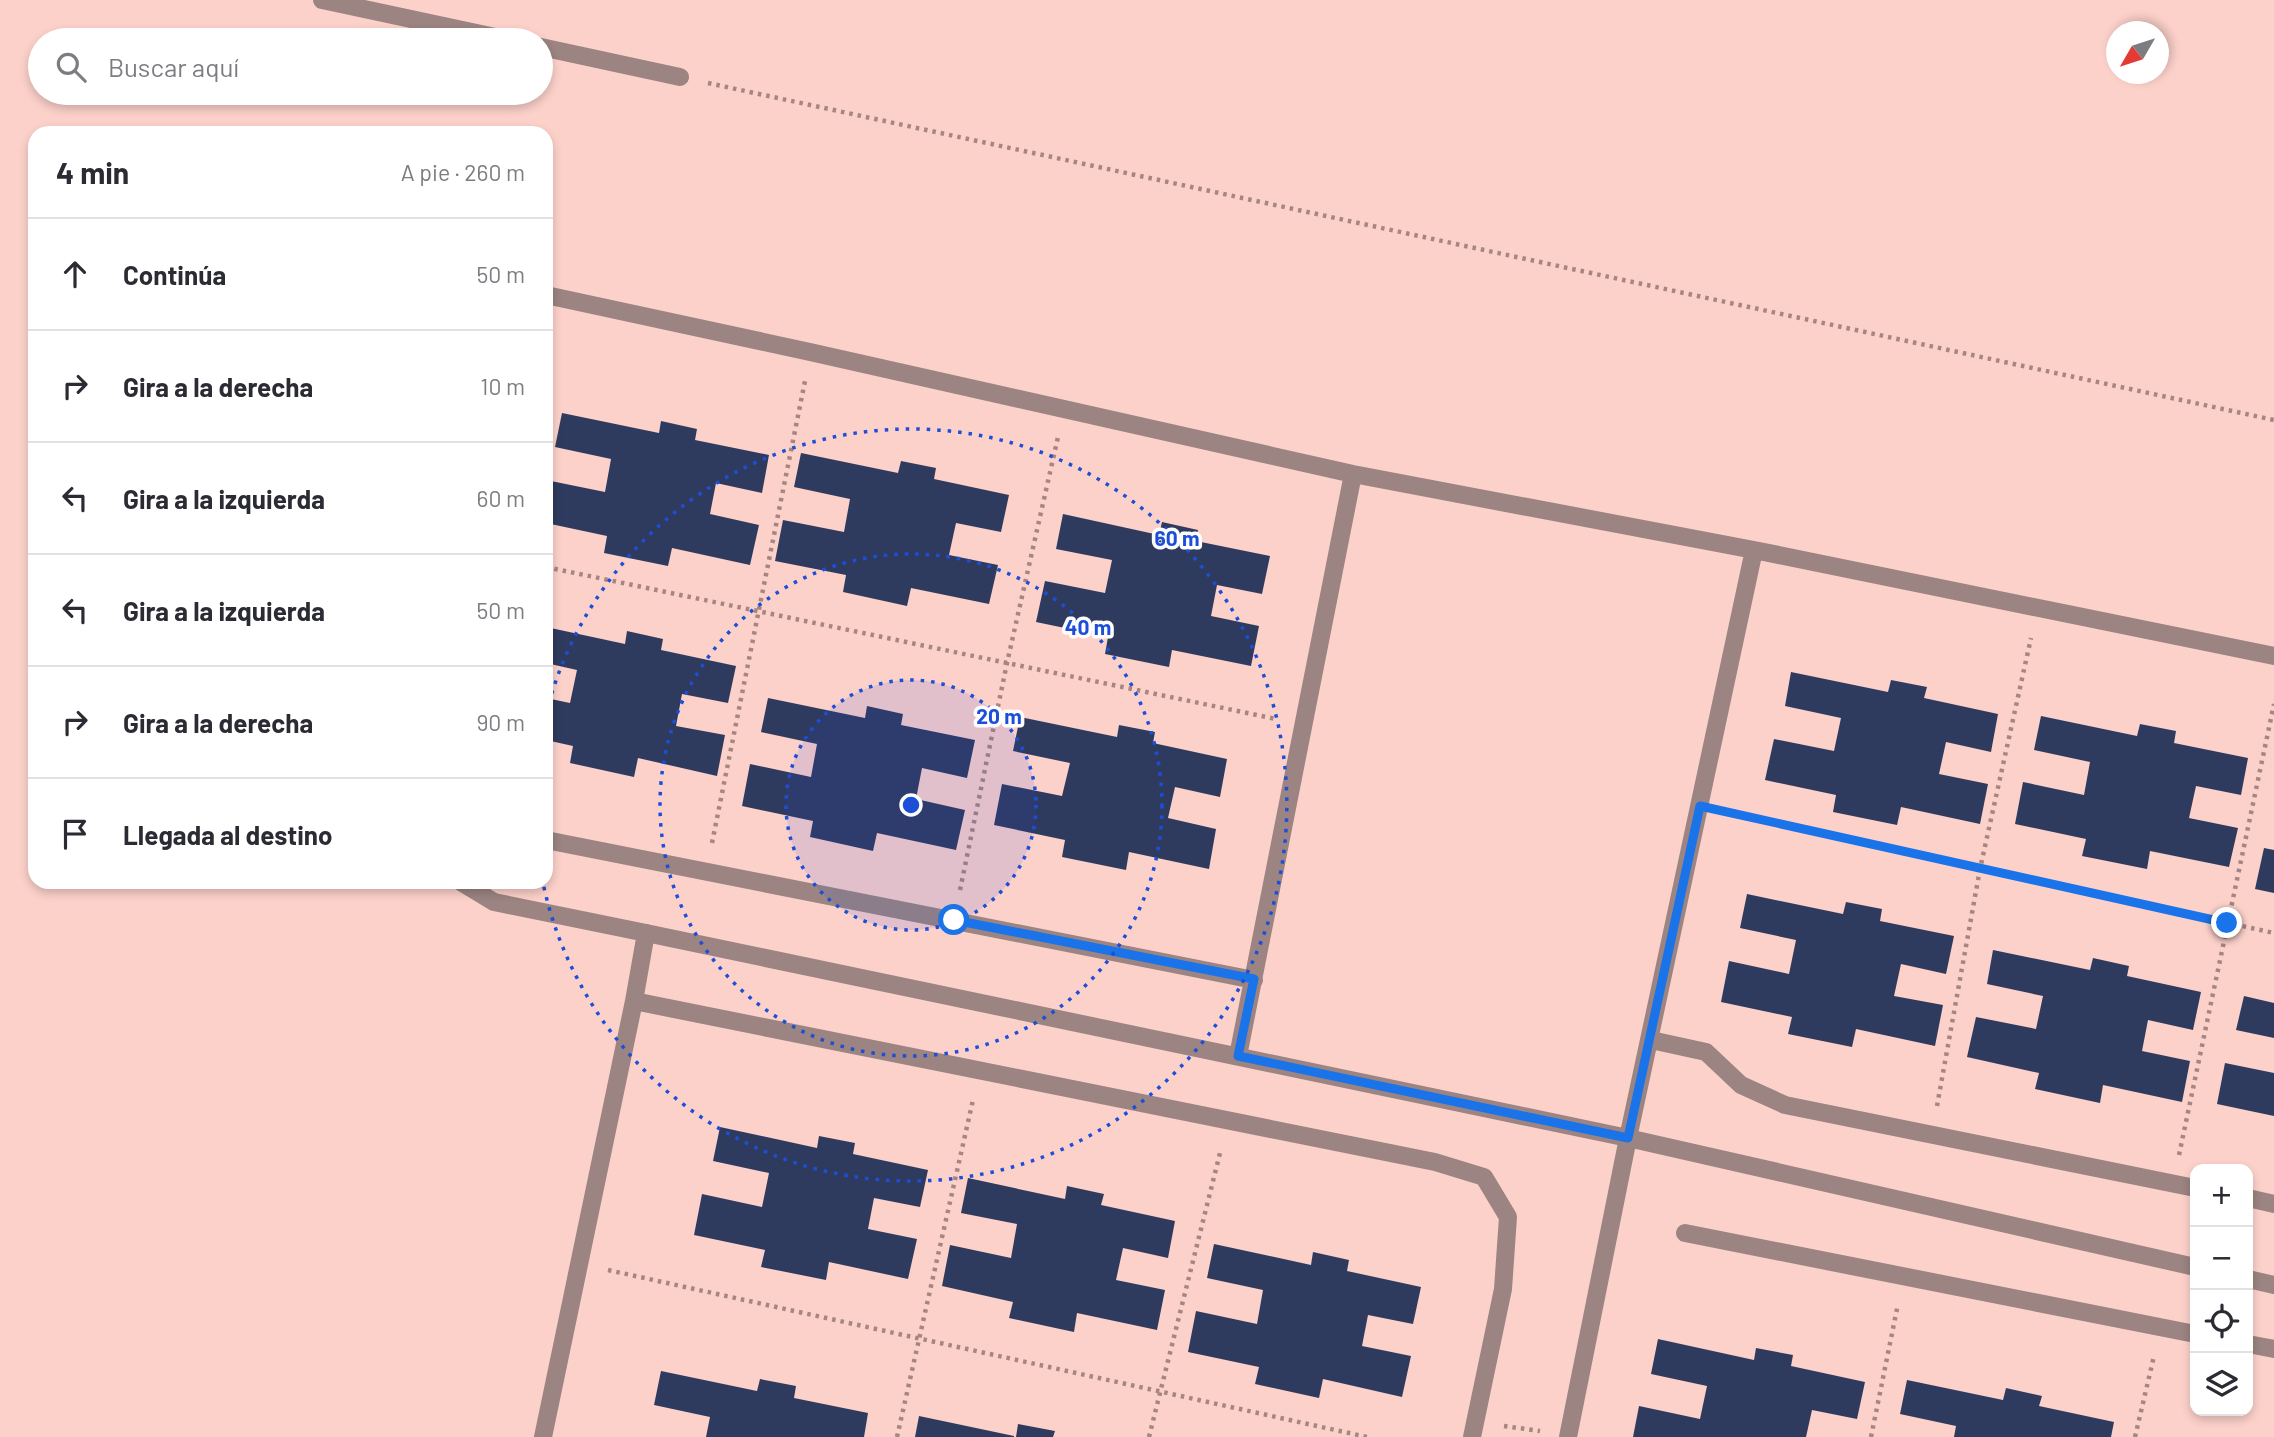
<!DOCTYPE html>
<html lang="es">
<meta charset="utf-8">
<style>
body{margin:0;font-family:Barlow,sans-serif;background:#f2f2f3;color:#2b2b33}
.controls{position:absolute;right:21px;bottom:21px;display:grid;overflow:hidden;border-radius:14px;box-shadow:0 4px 10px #0003}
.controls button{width:63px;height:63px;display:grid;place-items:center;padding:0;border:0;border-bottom:2px solid #e1e1e2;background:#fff;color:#2b2b33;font:35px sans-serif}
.compass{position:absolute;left:2106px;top:21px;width:63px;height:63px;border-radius:50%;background:#fff;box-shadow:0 4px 10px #0003;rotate:231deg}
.stop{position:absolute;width:21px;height:21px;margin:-16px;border:5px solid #1a73e8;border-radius:50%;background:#fff}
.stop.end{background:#1a73e8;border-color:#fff;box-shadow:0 2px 7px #0008}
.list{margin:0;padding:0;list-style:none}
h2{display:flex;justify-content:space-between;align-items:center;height:91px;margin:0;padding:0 28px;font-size:30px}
h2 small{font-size:23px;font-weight:400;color:#7c7c81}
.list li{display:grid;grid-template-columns:46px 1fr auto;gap:21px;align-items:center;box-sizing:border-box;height:112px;padding:0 28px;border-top:2px solid #e1e1e2}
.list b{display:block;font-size:26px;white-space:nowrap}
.list em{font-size:23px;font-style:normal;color:#7c7c81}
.icon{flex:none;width:38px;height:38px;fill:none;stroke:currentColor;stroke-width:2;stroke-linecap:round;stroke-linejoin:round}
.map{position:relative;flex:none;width:2274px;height:1437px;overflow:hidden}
.search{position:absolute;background:#fff;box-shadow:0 4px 10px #0003;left:28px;top:28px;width:525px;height:77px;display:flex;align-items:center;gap:18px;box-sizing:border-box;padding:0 24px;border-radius:38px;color:#7c7c81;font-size:26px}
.panel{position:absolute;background:#fff;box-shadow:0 4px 10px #0003;left:28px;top:126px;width:525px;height:763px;border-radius:21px}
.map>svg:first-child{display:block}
.building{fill:#2f3b5e}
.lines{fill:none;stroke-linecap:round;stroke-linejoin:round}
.path{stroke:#a78681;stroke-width:4.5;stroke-dasharray:3.5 5;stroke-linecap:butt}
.service{stroke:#9b8481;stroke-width:18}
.minor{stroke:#9b8481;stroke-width:18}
.route{stroke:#1a73e8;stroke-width:9}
.ring{fill:none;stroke:#1d4ed8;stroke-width:3.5;stroke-dasharray:3.5 7}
.centre{fill:#1d4ed8;stroke:#fdfdfd;stroke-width:3.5}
.ring-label{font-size:21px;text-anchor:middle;font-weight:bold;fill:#1d4ed8;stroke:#fdfdfd;stroke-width:7;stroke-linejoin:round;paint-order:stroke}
</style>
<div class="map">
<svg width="2274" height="1437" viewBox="0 0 2274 1437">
<rect width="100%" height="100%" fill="#fcd1ca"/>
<path class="building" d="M562,413L659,433L661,421L697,429L695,440L769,455L762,493L716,483L710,514L759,525L750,565L672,548L668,566L604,553L607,536L546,523V480L605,492L611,459L555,447Z
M801,453L898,473L901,461L936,468L934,479L1009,495L1001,532L956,523L949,555L998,565L989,604L911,588L907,606L843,592L846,575L775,561L783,520L844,532L850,499L794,487Z
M1063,514L1159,535L1162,522L1198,530L1196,541L1270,556L1262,594L1217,585L1211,616L1259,626L1251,666L1172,650L1169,667L1105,654L1108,637L1036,622L1045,581L1105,593L1112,560L1056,549Z
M546,627L625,644L627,631L663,639L661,650L736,666L728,703L682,694L676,726L725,735L717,776L638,758L634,777L570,763L573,746L546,740V698L570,703L577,670L546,663Z
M1791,672L1888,692L1891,680L1927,687L1924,698L1998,714L1991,752L1946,742L1939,774L1988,784L1980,824L1901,807L1897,825L1833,812L1836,795L1765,780L1774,739L1834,751L1841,718L1785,706Z
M768,698L865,718L867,706L903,714L901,725L975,740L967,778L922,768L916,799L965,810L956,850L877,833L873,851L810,837L813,821L742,806L750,764L811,777L817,744L761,732Z
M2041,716L2137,736L2140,724L2176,731L2174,743L2248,758L2241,795L2196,786L2189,818L2238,828L2229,867L2150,851L2147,869L2082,856L2086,839L2015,824L2023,782L2084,795L2090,762L2034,750Z
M1020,717L1117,737L1119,725L1155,732L1153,743L1227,759L1220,797L1175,787L1168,818L1216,829L1209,869L1129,852L1126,870L1062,857L1065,840L994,825L1002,784L1062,796L1070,763L1013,751Z
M2264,848L2274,850V893L2255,889Z
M1747,894L1843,914L1846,902L1882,909L1880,921L1954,936L1946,974L1901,964L1894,996L1943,1005L1935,1046L1856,1029L1852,1047L1788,1034L1792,1017L1721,1002L1729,961L1789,974L1796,940L1740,928Z
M1993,950L2090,970L2093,958L2129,966L2127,976L2201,992L2193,1030L2148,1020L2142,1051L2190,1061L2182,1102L2103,1085L2100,1103L2035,1089L2039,1073L1967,1057L1976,1017L2036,1029L2043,996L1987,984Z
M2244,996L2274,1003V1038L2236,1030Z
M2225,1063L2274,1073V1116L2217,1104Z
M720,1127L817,1148L819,1136L855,1143L853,1154L928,1170L920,1207L874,1198L868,1229L917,1239L908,1279L829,1262L826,1280L761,1267L765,1250L694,1235L702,1194L762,1207L769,1173L713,1161Z
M968,1178L1065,1199L1067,1186L1104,1194L1101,1205L1175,1221L1168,1258L1123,1248L1116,1280L1165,1290L1157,1330L1077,1313L1074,1332L1009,1318L1013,1302L942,1286L950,1245L1011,1258L1017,1224L961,1213Z
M1214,1244L1311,1265L1313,1252L1349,1260L1347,1271L1421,1287L1413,1324L1368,1315L1362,1346L1411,1356L1402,1397L1323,1379L1319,1398L1255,1384L1259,1367L1188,1352L1196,1311L1257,1324L1263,1290L1207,1278Z
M1658,1339L1754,1360L1756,1348L1793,1355L1791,1366L1865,1382L1857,1419L1812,1410L1806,1437H1633L1639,1406L1700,1419L1707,1386L1651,1374Z
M661,1371L757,1391L760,1379L796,1386L794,1398L868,1413L864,1437H706L710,1417L654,1405Z
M1907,1380L2003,1400L2006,1388L2042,1396L2039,1406L2114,1422L2111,1437H1954L1956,1426L1900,1414Z
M919,1416L1014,1436V1437H915Z
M1018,1424L1055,1431L1053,1437H1016Z"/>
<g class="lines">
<path class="path" d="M708,83L2274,420
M546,567L1276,719
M1728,813L2274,933
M712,843L805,381
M960,890L1007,663L1058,437
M1937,1106L1980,869L2031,638
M2179,1155L2274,704
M608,1270L1367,1437
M1504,1426L1540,1431
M897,1437L973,1100
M1149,1437L1221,1149
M1871,1437L1898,1304
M2135,1437L2154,1356"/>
<path class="service" d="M546,295L810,352L1353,474L1754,550L2274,656
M546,840L1254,980
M461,882L494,902L646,933L634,1001L543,1437
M634,1001L1435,1162L1484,1177L1508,1217L1503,1289L1472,1437
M1651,1040L1706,1052L1741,1085L1785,1105L2195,1188
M1238,1056L1353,474
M2248,1198L2274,1204
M1685,1233L2195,1334
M2248,1344L2274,1349
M1568,1437L1628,1138L1754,550"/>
<path class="minor" d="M322,0L509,40
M541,47L680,77
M646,933L1628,1138L2195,1267
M2248,1279L2274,1285"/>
</g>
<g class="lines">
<path class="route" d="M954,920L1254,979L1238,1056L1628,1138L1700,806L2227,923"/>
</g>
<circle cx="911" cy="805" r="125" fill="#1d4ed8" fill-opacity=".12"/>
<g class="ring">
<circle cx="911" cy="805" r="125"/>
<circle cx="911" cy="805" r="251"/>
<path d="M546 714A376 376 0 1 1 543 883"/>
</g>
<circle cx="911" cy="805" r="10" class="centre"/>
<g class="ring-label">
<text x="1177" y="546">60 m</text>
<text x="1088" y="635">40 m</text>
<text x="999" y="724">20 m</text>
</g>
</svg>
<div class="controls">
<button>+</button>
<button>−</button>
<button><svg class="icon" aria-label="locate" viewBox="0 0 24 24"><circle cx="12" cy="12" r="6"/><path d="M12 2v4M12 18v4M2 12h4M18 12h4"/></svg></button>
<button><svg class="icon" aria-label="layers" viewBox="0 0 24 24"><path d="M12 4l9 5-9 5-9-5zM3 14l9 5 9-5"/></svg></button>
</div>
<svg class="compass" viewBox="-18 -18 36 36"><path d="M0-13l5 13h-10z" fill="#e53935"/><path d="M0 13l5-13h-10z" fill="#7c7c81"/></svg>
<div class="stop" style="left:954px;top:920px"></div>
<div class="stop end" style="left:2227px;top:923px"></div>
<div class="search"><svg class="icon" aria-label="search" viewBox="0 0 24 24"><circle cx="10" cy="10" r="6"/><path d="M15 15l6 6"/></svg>Buscar aquí</div>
<section class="panel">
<h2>4 min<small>A pie · 260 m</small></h2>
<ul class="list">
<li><svg class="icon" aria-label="ahead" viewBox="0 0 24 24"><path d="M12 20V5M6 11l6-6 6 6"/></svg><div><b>Continúa</b></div><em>50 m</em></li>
<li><svg class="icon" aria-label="right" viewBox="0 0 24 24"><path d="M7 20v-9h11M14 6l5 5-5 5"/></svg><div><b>Gira a la derecha</b></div><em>10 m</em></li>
<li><svg class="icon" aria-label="left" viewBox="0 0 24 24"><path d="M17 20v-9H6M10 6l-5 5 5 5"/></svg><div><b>Gira a la izquierda</b></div><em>60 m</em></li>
<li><svg class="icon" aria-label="left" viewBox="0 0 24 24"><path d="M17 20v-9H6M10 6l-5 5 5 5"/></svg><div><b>Gira a la izquierda</b></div><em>50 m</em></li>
<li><svg class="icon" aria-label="right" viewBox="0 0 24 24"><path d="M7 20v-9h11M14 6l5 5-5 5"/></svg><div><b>Gira a la derecha</b></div><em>90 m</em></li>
<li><svg class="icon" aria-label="arrive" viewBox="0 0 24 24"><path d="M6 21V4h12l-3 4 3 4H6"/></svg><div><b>Llegada al destino</b></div></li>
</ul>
</section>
</div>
